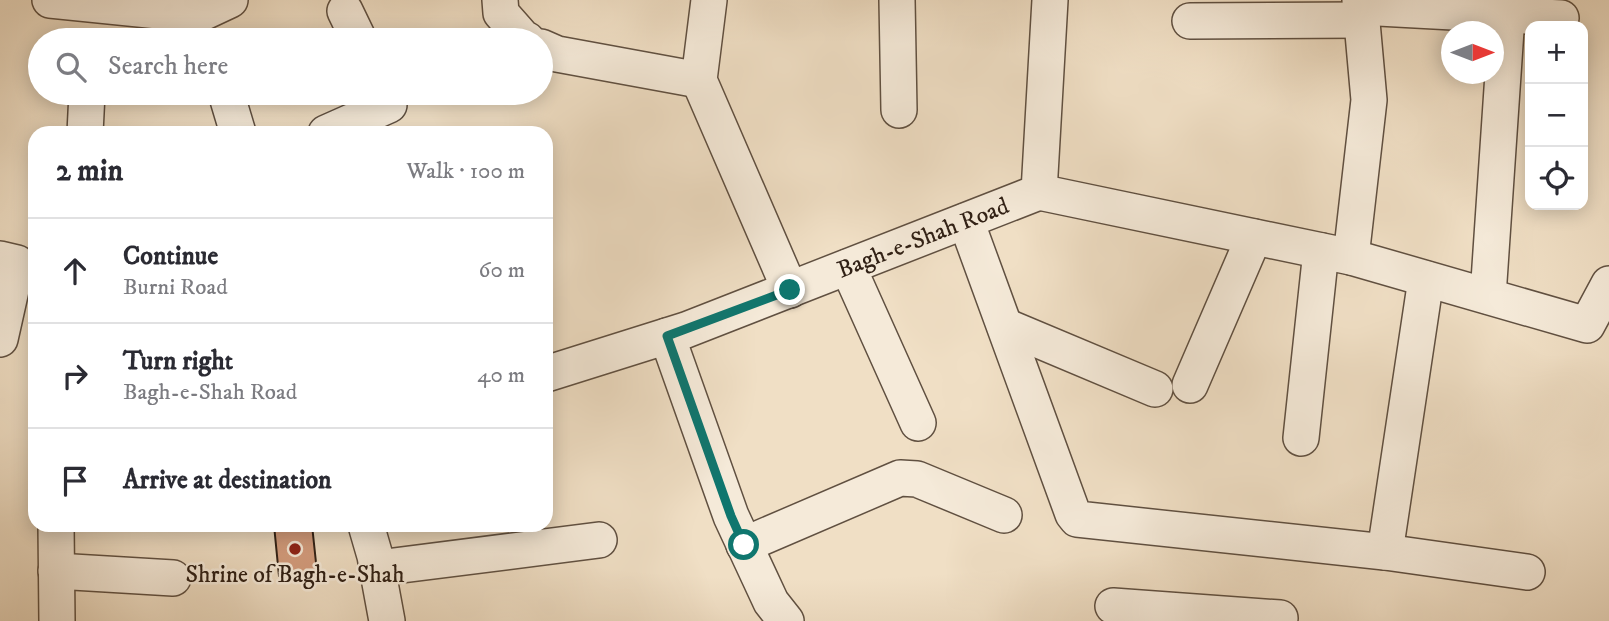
<!DOCTYPE html>
<meta charset="utf-8">
<style>
body{margin:0;font-family:"IM FELL DW Pica",serif;background:#f2f2f3;color:#2b2b33}
.controls{position:absolute;right:21px;top:21px;display:grid;overflow:hidden;border-radius:14px;box-shadow:0 4px 18px #0003}
.controls button{width:63px;height:63px;display:grid;place-items:center;padding:0;border:0;border-bottom:2px solid #e1e1e2;background:#fff;color:#2b2b33;font:35px sans-serif}
.compass{position:absolute;left:1441px;top:21px;width:63px;height:63px;border-radius:50%;background:#fff;box-shadow:0 4px 18px #0003;rotate:90deg}
.stop{position:absolute;width:21px;height:21px;margin:-16px;border:5px solid #0f766e;border-radius:50%;background:#fff}
.stop.end{background:#0f766e;border-color:#fff;box-shadow:0 2px 7px #0008}
.list{margin:0;padding:0;list-style:none}
h2{display:flex;justify-content:space-between;align-items:center;height:91px;margin:0;padding:0 28px;font-size:30px}
h2 small{font-size:23px;font-weight:400;color:#7c7c81}
.list li{display:grid;grid-template-columns:46px 1fr auto;gap:21px;align-items:center;box-sizing:border-box;height:105px;padding:0 28px;border-top:2px solid #e1e1e2}
.list b{display:block;font-size:26px;white-space:nowrap}
.list p{margin:0;font-size:23px;white-space:nowrap;color:#7c7c81}
.list em{font-size:23px;font-style:normal;color:#7c7c81}
.icon{flex:none;width:38px;height:38px;fill:none;stroke:currentColor;stroke-width:2;stroke-linecap:round;stroke-linejoin:round}
.map{position:relative;flex:none;width:1609px;height:621px;overflow:hidden}
.search{position:absolute;background:#fff;box-shadow:0 4px 18px #0003;left:28px;top:28px;width:525px;height:77px;display:flex;align-items:center;gap:18px;box-sizing:border-box;padding:0 24px;border-radius:38px;color:#7c7c81;font-size:26px}
.panel{position:absolute;background:#fff;box-shadow:0 4px 18px #0003;left:28px;top:126px;width:525px;height:406px;border-radius:21px}
.map>svg:first-child{display:block}
.building{fill:#d39c7d;stroke:#302015;stroke-width:2}
.lines{fill:none;stroke-linecap:round;stroke-linejoin:round}
.minor-casing{stroke:#605041;stroke-width:38}
.minor{stroke:#f5ead9;stroke-width:35}
.route{stroke:#0f766e;stroke-width:9}
.poi-dot{fill:#8f2418;stroke:#f5ead9;stroke-width:2.5}
.labels{text-anchor:middle;stroke-width:5;stroke-linejoin:round;paint-order:stroke}
.street-label{font-size:24px;fill:#302015;stroke:#f5ead9}
.poi-label{font-size:24px;fill:#302015;stroke:#f5ead9}
</style>
<div class="map">
<svg width="1609" height="621" viewBox="0 0 1609 621">
<rect width="100%" height="100%" fill="#f0dfc5"/>
<filter id="stains"><feTurbulence type="fractalNoise" baseFrequency=".00286" numOctaves="4"/><feColorMatrix values="0 0 0 0 .2 0 0 0 0 .09 0 0 0 0 .02 0 0 0 .5 -.17"/></filter>
<radialGradient id="worn" r=".72"><stop offset=".6" stop-color="#630" stop-opacity="0"/><stop offset="1" stop-color="#630" stop-opacity=".3"/></radialGradient>
<path class="building" d="M274,525H312L317,572L279,576Z"/>
<g class="lines">
<g class="minor-casing">
<g id="minor">
<path d="M50,0L198,15L230,0"/>
<path d="M500,0L501,13L523,38L527,40"/>
<path d="M709,0L699,80L790,290"/>
<path d="M897,0L899,110"/>
<path d="M1360,7L1561,18"/>
<path d="M345,11L359,40"/>
<path d="M1190,21L1362,20"/>
<path d="M541,47L557,54L699,80"/>
<path d="M226,93L238,133"/>
<path d="M85,133L87,93"/>
<path d="M326,133L389,105L383,93"/>
<path d="M1039,192L1351,257L1587,325L1609,284"/>
<path d="M966,221L1073,514L1077,519L1385,552L1527,572"/>
<path d="M1351,257L1369,100L1360,0"/>
<path d="M0,259L17,263L0,339"/>
<path d="M848,267L918,423"/>
<path d="M1488,296L1507,15"/>
<path d="M1005,326L1155,389"/>
<path d="M667,336L731,516L771,602L786,621"/>
<path id="s1" d="M546,374L686,330L1039,192L1050,0"/>
<path d="M1190,385L1254,237"/>
<path d="M1301,438L1321,251"/>
<path d="M56,525L57,621"/>
<path d="M366,525L375,556L387,621"/>
<path d="M744,545L900,478L917,479L1004,515"/>
<path d="M1385,552L1426,279"/>
<path d="M378,568L599,540"/>
<path d="M56,571L173,578"/>
<path d="M1113,606L1280,618"/>
</g>
</g>
<use href="#minor" class="minor"/>
</g>
<g class="lines">
<path class="route" d="M744,545L731,516L667,336L790,290"/>
</g>
<circle class="poi-dot" cx="295" cy="549" r="7"/>
<g class="labels">
<g class="street-label">
<text dy="8" stroke="none"><textPath href="#s1" startOffset="401">Bagh-e-Shah Road</textPath></text>
</g>
<g class="poi-label">
<text x="295" y="582">Shrine of Bagh-e-Shah</text>
</g>
</g>
<rect width="100%" height="100%" filter="url(#stains)"/>
<rect width="100%" height="100%" fill="url(#worn)"/>
</svg>
<div class="controls">
<button>+</button>
<button>−</button>
<button><svg class="icon" aria-label="locate" viewBox="0 0 24 24"><circle cx="12" cy="12" r="6"/><path d="M12 2v4M12 18v4M2 12h4M18 12h4"/></svg></button>
</div>
<svg class="compass" viewBox="-18 -18 36 36"><path d="M0-13l5 13h-10z" fill="#e53935"/><path d="M0 13l5-13h-10z" fill="#7c7c81"/></svg>
<div class="stop" style="left:744px;top:545px"></div>
<div class="stop end" style="left:790px;top:290px"></div>
<div class="search"><svg class="icon" aria-label="search" viewBox="0 0 24 24"><circle cx="10" cy="10" r="6"/><path d="M15 15l6 6"/></svg>Search here</div>
<section class="panel">
<h2>2 min<small>Walk · 100 m</small></h2>
<ul class="list">
<li><svg class="icon" aria-label="ahead" viewBox="0 0 24 24"><path d="M12 20V5M6 11l6-6 6 6"/></svg><div><b>Continue</b><p>Burni Road</p></div><em>60 m</em></li>
<li><svg class="icon" aria-label="right" viewBox="0 0 24 24"><path d="M7 20v-9h11M14 6l5 5-5 5"/></svg><div><b>Turn right</b><p>Bagh-e-Shah Road</p></div><em>40 m</em></li>
<li><svg class="icon" aria-label="arrive" viewBox="0 0 24 24"><path d="M6 21V4h12l-3 4 3 4H6"/></svg><div><b>Arrive at destination</b></div></li>
</ul>
</section>
</div>
